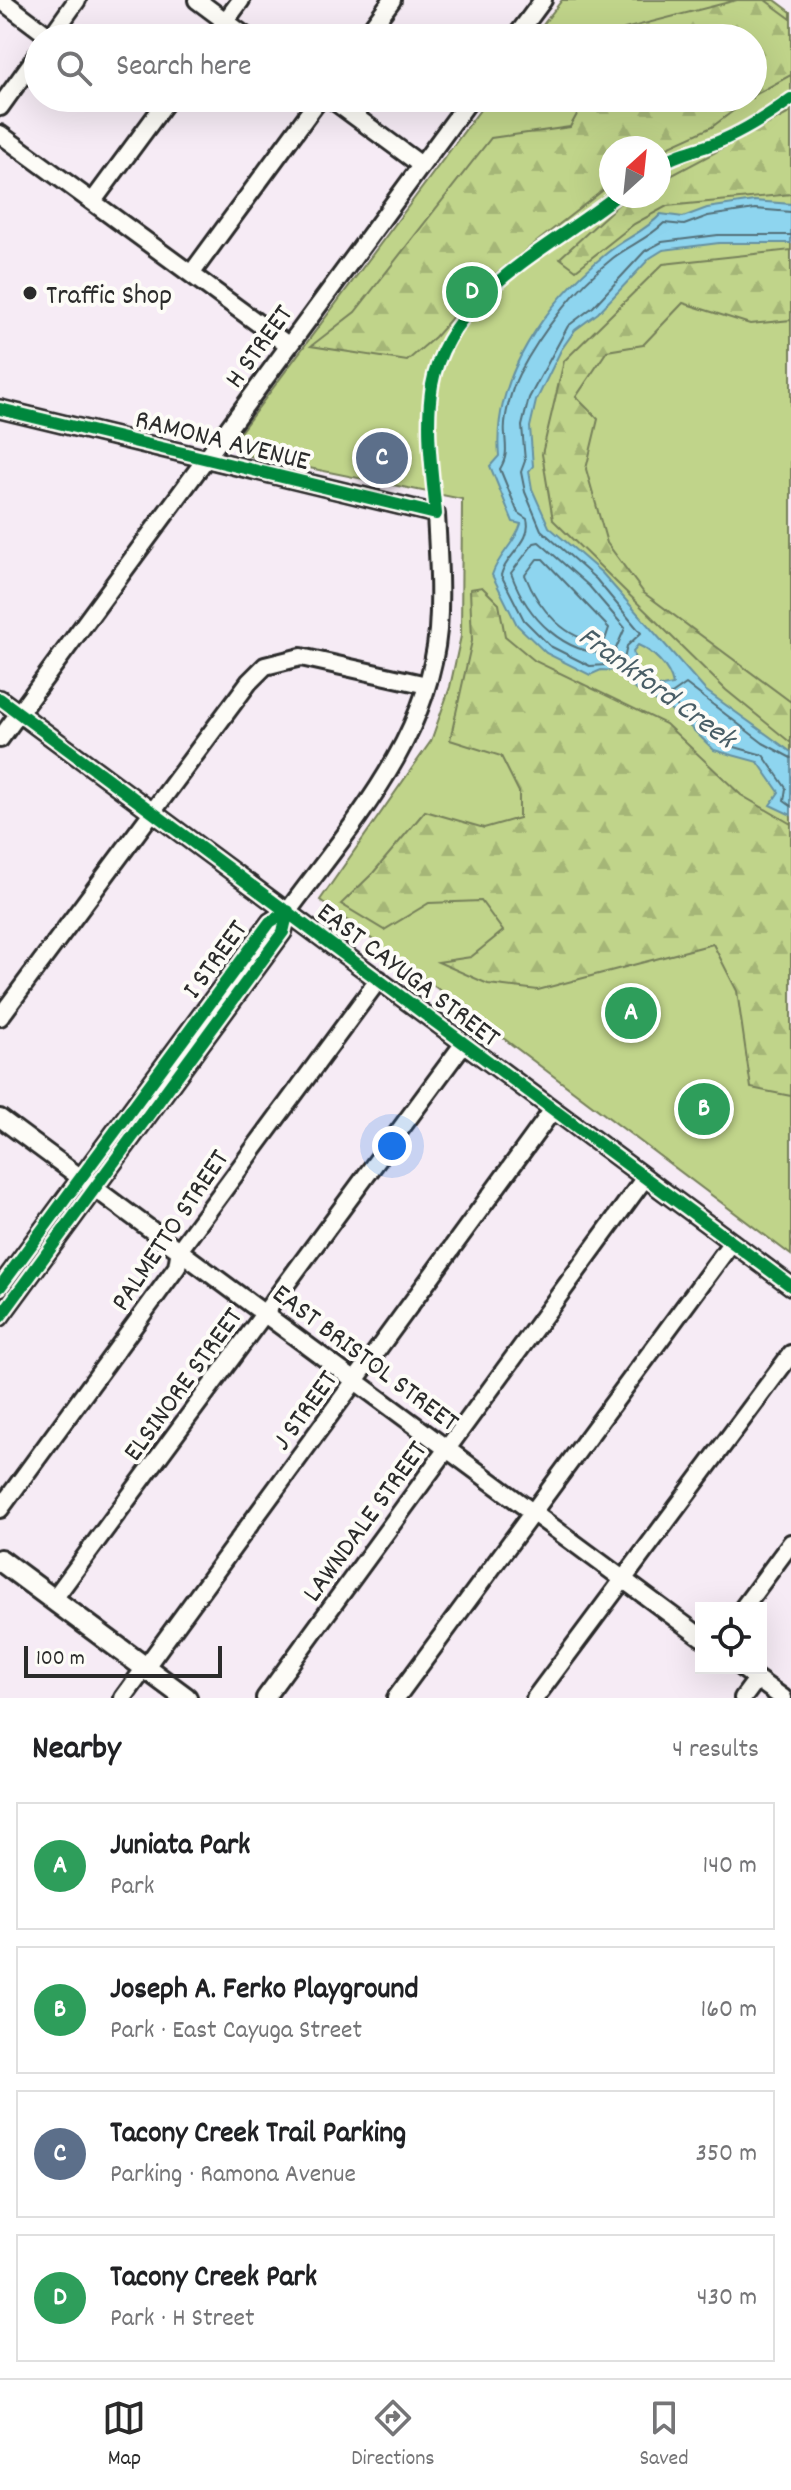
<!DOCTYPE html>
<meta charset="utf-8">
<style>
body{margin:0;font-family:Dekko,sans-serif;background:#f2f2f2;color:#202124}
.controls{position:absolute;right:24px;bottom:24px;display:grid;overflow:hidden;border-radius:0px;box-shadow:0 8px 32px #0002}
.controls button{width:72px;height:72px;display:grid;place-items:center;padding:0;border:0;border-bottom:2px solid #e0e0e0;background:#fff;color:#202124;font:40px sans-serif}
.compass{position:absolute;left:599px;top:136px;width:72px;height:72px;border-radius:50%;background:#fff;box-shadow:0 8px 32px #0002;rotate:27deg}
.scale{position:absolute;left:24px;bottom:20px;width:198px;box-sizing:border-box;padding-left:8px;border:4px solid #2b2b2b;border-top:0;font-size:22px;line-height:28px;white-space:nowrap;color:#2b2b2b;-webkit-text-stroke:6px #fdfcf7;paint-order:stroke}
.you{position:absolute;left:392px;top:1146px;width:28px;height:28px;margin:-20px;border:6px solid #fff;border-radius:50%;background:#1a73e8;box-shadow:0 0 0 12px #1a73e833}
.badge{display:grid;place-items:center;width:52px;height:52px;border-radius:50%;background:#2b2b2b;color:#fff;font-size:26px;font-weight:700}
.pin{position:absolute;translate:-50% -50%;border:4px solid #fff;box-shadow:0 2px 8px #0006}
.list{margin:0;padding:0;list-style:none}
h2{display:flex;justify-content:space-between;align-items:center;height:104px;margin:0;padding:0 32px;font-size:34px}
h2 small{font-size:26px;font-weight:400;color:#757577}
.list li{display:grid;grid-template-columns:52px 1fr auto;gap:24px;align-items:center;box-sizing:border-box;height:128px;margin:0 16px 16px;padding:0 16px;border:2px solid #e0e0e0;border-radius:0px}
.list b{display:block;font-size:30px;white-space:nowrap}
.list p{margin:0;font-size:26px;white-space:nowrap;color:#757577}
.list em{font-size:26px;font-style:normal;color:#757577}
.icon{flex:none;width:44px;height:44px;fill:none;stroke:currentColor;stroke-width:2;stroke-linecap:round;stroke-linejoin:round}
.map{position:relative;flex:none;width:791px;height:1698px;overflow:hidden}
.search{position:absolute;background:#fff;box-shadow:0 8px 32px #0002;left:24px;right:24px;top:24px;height:88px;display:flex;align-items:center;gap:20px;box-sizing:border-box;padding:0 28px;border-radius:44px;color:#757577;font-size:30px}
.sheet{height:680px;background:#fff}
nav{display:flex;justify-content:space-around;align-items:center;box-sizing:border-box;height:112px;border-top:2px solid #e0e0e0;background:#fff;font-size:22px;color:#757577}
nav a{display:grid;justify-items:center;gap:4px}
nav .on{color:#2b2b2b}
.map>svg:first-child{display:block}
.green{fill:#c0d48a;stroke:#76805a;stroke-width:2;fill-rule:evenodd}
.forest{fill:url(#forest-firs);stroke:#76805a;stroke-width:2}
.water{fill:#8ed5ef;stroke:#6691a1;stroke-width:2;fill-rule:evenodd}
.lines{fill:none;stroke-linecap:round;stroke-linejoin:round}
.shore{stroke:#536f79;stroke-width:2}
.minor-casing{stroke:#2b2b2b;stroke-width:22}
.major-casing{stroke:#2b2b2b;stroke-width:26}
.minor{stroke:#fdfcf7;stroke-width:16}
.major{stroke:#fdfcf7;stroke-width:20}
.cycleway-casing{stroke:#fdfcf7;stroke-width:17}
.cycleway{stroke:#00873e;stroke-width:12}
.poi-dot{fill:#2b2b2b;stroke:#fdfcf7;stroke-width:3}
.labels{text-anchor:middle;stroke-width:8;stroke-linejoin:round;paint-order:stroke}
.poi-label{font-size:28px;fill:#2b2b2b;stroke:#fdfcf7;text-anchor:start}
.street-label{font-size:28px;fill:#2b2b2b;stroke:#fdfcf7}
.water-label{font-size:30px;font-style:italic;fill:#495e66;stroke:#fdfcf7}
</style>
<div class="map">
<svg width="791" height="1698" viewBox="0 0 791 1698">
<defs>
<pattern id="forest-firs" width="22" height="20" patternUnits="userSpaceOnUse" patternTransform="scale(2)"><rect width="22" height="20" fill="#c0d48a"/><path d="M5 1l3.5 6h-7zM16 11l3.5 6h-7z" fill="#a5b677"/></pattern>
</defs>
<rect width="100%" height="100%" fill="#f6ebf5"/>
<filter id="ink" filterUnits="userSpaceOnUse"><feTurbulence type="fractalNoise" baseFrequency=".0125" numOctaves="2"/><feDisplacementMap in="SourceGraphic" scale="16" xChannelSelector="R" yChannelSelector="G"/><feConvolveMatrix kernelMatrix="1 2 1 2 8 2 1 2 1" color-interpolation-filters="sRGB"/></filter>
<g filter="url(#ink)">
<path class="green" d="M562,0H775L791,12V1255L320,900L431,741L450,687L461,636L462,499L245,455L236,445L238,435L489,98H753V38H533ZM611,148H659V196H611Z"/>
<path class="forest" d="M737,0H765L791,19V75L753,96V38H619L624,29Z
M586,98H750L712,127L659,151V148H611V184L480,286L435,337L407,361L311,346L355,312L491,138L570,127Z
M791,112V194L667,206L634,224L576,270L560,258L622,201L632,196H659V182Z
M791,250V320L750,324L683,303L643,345L607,351L576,397L598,419L586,469L607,543L644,593L791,702V743L726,690L553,520L542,454L564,361L663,264Z
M482,587L499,604L505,636L535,661L666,724L741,795L791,824V1096L751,1088L737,991L713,944L538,990L488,984L438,962L471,957L503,931L481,901L429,903L384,930L341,904L373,873L425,811L484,828L519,818V792L501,756L450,740L472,641L470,589Z"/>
<path class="water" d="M754,201L791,204V243H719L663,250L650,258L598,313L575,330L561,350L536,401L530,427L533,466L529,471L532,489L549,527L602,573L705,690L791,752V815L770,805L779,792L758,762L714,750L678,715L630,686L618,671L601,670L590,675L546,653L517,625L492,575C498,555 515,544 521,524L513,522L490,466L499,456C492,378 546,302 607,253C625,238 646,231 661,214L683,217L707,208ZM638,645C652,651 670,667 673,685L662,687L645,683L637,671L633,651Z"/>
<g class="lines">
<path class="shore" d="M791,212L755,209L708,216L684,225L664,223C649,238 630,245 613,258C576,287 541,332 519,374C512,388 503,418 505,434C506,449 508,455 500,469L518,513L527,519C533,542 506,554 501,575L524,620L550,646L590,666L623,664L627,646L641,633L596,579L541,530L525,492L521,472L525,461L522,426L529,398L568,326L593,307L645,251L662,242L718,235H791
M539,542L589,586L625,628L614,653C565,657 527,618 511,573L534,543Z
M537,559H543L609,628L605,640C568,646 537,606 525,575Z
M791,758L763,743L686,684L669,696L670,700L717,742L763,755L786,788L784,801L791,806"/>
<g class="minor-casing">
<path id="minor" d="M1,0L50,37
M197,0L248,38
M50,38L77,0
M213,38L241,0
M364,38L392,0
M515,38L543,0
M330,98L421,165
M0,107L38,54
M0,134L289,346
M93,201L169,98
M191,274L320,98
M0,409L436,514C438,552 441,591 438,630C428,741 352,824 288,911L283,932L0,1317
M0,699L791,1286
M0,739L471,98
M0,1017L249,682L265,666L301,657L427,685
M0,1118L701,1637
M0,1287L270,922L288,911
M0,1509L177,1267L180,1249L379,979
M53,1600L464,1043
M743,1608L791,1543
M742,1668L783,1698
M123,1698L552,1111
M265,1698L644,1179
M396,1698L732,1242
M535,1698L791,1354
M743,1698L757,1679"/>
</g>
<g class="major-casing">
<path id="major" d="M0,1560L186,1698"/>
</g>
<use href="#minor" class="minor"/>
<use href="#major" class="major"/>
<g class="cycleway-casing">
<path id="cycleway" d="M659,165C675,155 689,152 707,146C737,136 765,118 791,99
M0,409L436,514C432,472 425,427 432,385C448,294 550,248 616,196
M0,699L791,1286
M0,1287L270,922L288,911
M0,1317L283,932L288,911"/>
</g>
<use href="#cycleway" class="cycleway"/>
</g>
</g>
<circle class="poi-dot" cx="30" cy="293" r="8"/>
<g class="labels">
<g class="poi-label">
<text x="46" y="303">Traffic Shop</text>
</g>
<g class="street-label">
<text transform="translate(257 345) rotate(-54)" y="10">H STREET</text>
<text transform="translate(223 438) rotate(14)" y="10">RAMONA AVENUE</text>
<text transform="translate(213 958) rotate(-54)" y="10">I STREET</text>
<text transform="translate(410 973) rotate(37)" y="10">EAST CAYUGA STREET</text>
<text transform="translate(168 1229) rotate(-56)" y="10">PALMETTO STREET</text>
<text transform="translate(367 1356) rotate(37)" y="10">EAST BRISTOL STREET</text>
<text transform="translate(181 1383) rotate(-54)" y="10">ELSINORE STREET</text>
<text transform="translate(303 1409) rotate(-54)" y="10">J STREET</text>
<text transform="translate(363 1520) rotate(-54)" y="10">LAWNDALE STREET</text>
</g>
<g class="water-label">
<text transform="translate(658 686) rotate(36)" y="10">Frankford Creek</text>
</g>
</g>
</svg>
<div class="controls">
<button><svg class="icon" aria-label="locate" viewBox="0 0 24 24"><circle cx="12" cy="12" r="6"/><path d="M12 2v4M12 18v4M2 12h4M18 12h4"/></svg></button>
</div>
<svg class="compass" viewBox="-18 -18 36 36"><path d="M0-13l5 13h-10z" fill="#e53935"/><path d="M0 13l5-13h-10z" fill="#757577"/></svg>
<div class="scale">100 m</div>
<div class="you"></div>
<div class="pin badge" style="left:631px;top:1013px;background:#2e9e5b">A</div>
<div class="pin badge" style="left:704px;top:1109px;background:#2e9e5b">B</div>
<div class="pin badge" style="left:382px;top:458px;background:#5c6f8a">C</div>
<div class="pin badge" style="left:472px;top:292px;background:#2e9e5b">D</div>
<div class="search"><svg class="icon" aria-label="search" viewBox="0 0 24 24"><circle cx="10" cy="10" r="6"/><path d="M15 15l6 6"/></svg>Search here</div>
</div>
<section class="sheet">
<h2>Nearby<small>4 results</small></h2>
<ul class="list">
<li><span class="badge" style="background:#2e9e5b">A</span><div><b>Juniata Park</b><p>Park</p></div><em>140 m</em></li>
<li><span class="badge" style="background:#2e9e5b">B</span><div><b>Joseph A. Ferko Playground</b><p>Park · East Cayuga Street</p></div><em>160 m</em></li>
<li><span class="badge" style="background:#5c6f8a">C</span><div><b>Tacony Creek Trail Parking</b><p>Parking · Ramona Avenue</p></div><em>350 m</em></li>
<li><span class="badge" style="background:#2e9e5b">D</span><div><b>Tacony Creek Park</b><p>Park · H Street</p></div><em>430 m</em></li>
</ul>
</section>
<nav>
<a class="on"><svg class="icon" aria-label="map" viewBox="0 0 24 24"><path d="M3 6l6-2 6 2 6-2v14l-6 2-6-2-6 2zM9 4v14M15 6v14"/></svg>Map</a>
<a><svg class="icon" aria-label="directions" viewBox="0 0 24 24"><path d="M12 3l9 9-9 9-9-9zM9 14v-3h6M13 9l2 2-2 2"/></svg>Directions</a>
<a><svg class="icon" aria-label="saved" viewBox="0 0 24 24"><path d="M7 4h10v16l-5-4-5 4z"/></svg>Saved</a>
</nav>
